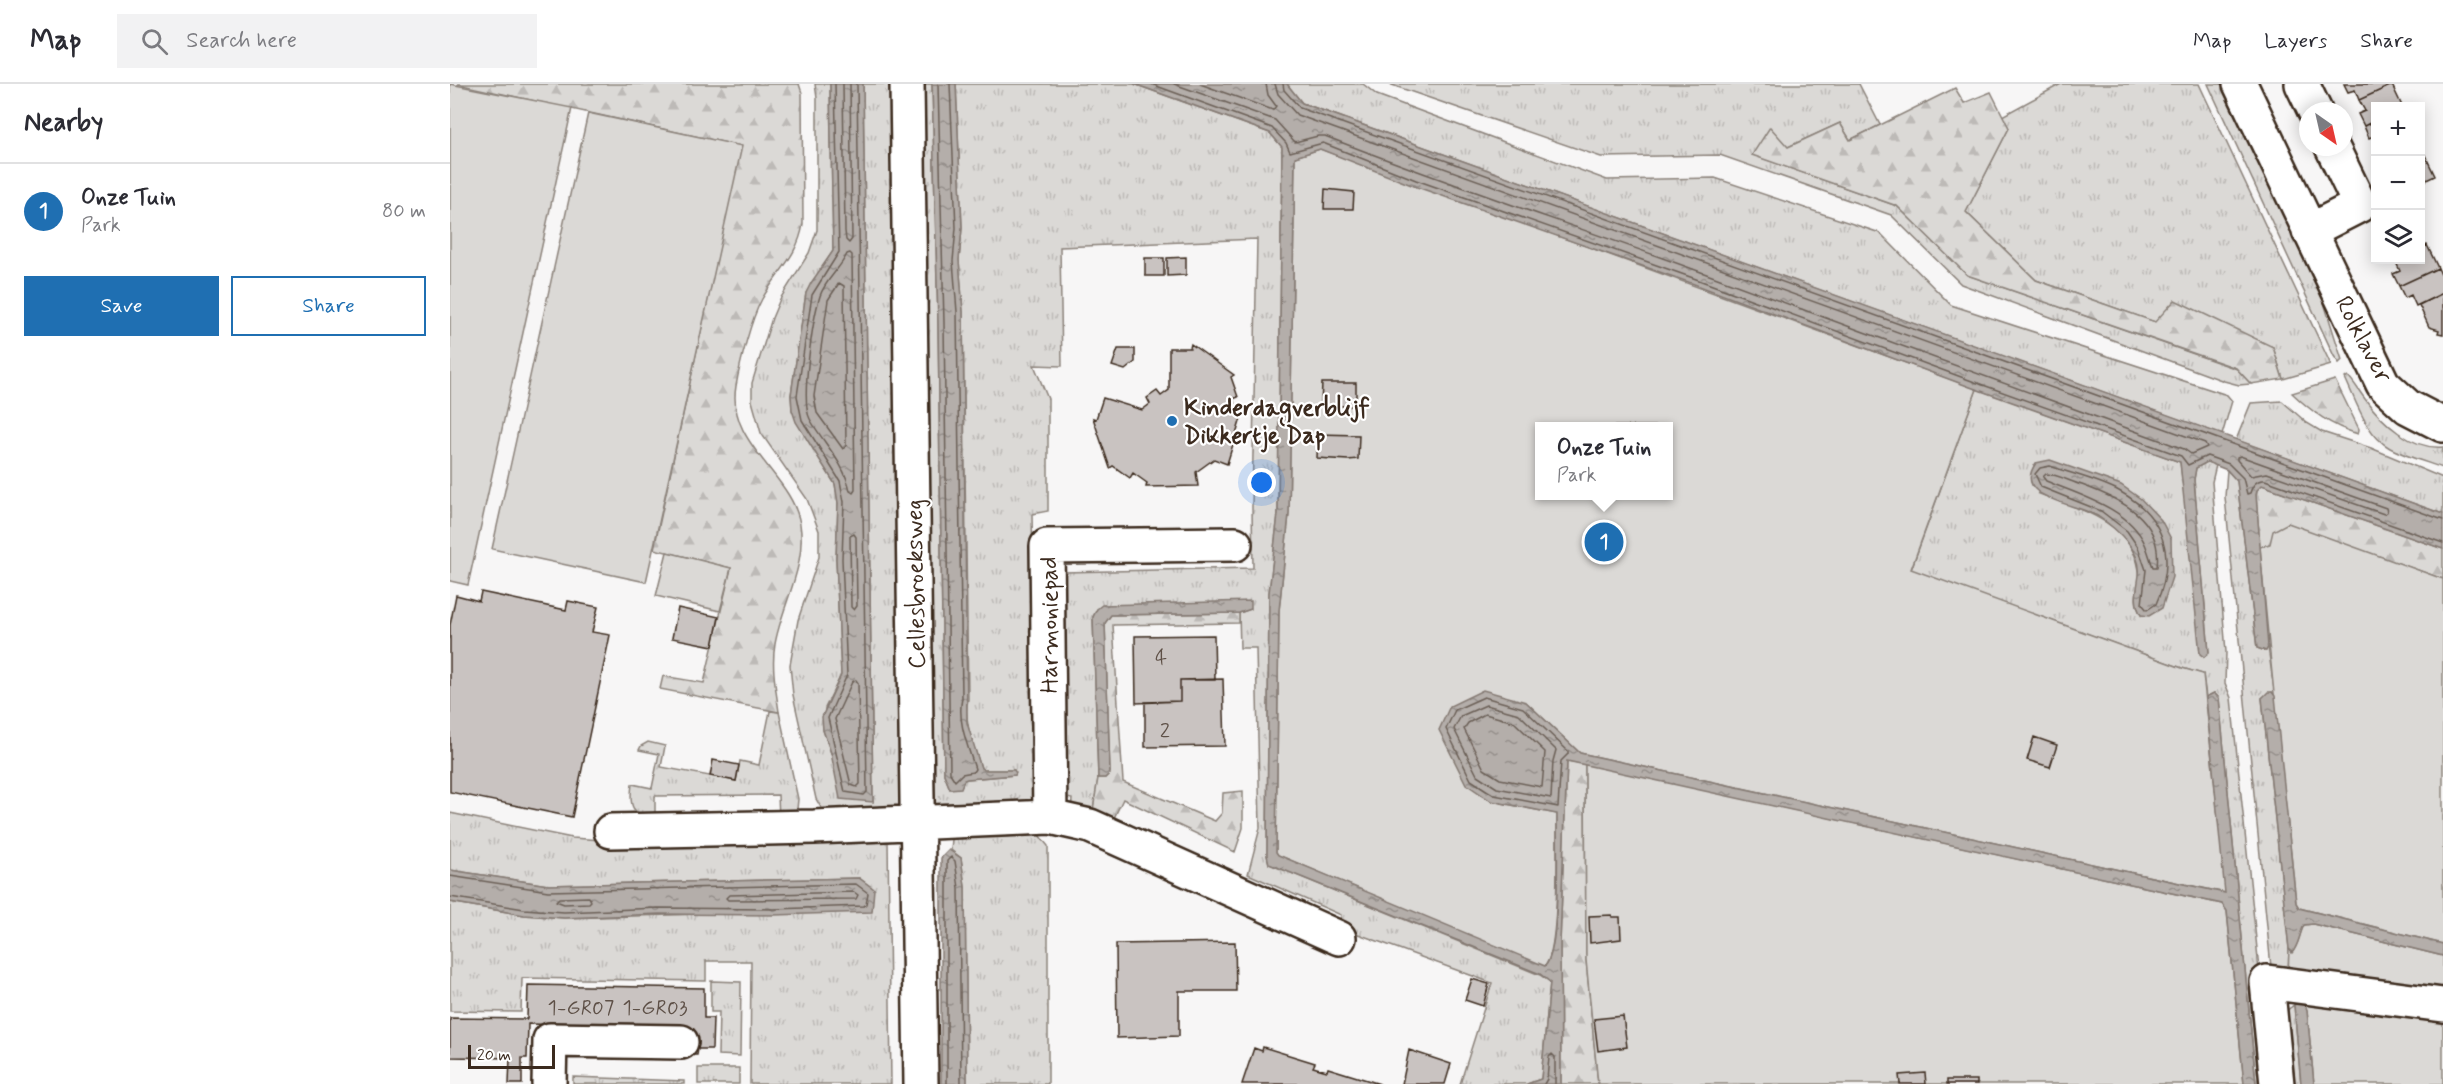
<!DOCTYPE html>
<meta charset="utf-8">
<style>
body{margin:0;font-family:Mynerve,sans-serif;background:#f2f2f3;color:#2b2b33}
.controls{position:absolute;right:18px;top:18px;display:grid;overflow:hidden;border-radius:0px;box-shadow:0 3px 15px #0003}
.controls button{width:54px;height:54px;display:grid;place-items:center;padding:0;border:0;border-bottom:2px solid #e1e1e2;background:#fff;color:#2b2b33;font:30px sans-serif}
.compass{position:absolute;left:1849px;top:18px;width:54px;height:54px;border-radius:50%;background:#fff;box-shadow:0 3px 15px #0003;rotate:146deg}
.scale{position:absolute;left:18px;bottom:15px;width:87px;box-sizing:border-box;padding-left:6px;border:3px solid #3b2a1e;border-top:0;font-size:16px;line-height:21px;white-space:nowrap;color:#3b2a1e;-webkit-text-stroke:4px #fff;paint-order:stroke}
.you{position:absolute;left:812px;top:399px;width:21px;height:21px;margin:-15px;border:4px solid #fff;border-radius:50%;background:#1a73e8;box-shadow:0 0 0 9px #1a73e833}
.badge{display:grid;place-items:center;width:39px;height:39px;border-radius:50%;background:#1f6fb2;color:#fff;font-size:20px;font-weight:700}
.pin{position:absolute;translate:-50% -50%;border:3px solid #fff;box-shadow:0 2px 6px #0006}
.popup{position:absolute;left:1085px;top:338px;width:138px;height:78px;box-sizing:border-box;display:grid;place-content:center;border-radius:0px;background:#fff;filter:drop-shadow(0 2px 4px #0005);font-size:20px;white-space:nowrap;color:#7c7c81}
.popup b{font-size:22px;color:#2b2b33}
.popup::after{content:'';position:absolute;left:50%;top:100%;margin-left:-12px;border:12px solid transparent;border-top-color:#fff}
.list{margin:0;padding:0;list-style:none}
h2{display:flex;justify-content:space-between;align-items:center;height:78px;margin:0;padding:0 24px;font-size:26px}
h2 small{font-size:20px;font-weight:400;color:#7c7c81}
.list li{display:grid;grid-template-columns:39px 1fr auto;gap:18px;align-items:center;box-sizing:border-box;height:96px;padding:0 24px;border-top:2px solid #e1e1e2}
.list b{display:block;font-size:22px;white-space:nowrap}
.list p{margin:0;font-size:20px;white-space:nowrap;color:#7c7c81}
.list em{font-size:20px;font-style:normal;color:#7c7c81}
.actions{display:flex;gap:12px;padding:18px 24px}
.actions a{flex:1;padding:14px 0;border:2px solid #1f6fb2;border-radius:0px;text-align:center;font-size:21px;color:#1f6fb2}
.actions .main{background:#1f6fb2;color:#fff}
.icon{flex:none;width:33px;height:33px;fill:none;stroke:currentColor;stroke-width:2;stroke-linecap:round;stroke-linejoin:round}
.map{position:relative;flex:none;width:1993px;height:1000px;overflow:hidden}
header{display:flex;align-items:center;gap:36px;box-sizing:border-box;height:84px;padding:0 30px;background:#fff;border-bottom:2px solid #e1e1e2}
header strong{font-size:28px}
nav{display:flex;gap:33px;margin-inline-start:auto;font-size:21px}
.search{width:420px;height:54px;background:#f2f2f3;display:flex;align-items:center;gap:15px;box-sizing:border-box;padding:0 21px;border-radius:0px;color:#7c7c81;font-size:22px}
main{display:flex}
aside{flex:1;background:#fff}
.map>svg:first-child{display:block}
.grass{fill:url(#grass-tufts);stroke:#8b827a;stroke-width:1.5;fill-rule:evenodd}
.forest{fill:url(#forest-firs);stroke:#8b827a;stroke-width:1.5}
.green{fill:#dbd9d6;stroke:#8b827a;stroke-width:1.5;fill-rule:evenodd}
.water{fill:url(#water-ripples);stroke:#847972;stroke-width:1.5}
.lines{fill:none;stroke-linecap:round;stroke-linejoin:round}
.shore{stroke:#6b5f56;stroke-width:1.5}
.building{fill:#c9c3c1;stroke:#3b2a1e;stroke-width:1.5}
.minor-casing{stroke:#3b2a1e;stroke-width:38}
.minor{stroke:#fff;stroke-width:33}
.poi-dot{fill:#1f6fb2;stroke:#fff;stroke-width:2}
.labels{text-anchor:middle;stroke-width:4.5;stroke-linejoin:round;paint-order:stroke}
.number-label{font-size:21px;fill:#5e5047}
.street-label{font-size:24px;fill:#3b2a1e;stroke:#fff}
.poi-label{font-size:24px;font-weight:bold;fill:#3b2a1e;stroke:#fff;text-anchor:start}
</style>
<header>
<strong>Map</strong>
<div class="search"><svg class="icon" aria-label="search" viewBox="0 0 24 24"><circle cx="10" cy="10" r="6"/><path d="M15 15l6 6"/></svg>Search here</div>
<nav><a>Map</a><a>Layers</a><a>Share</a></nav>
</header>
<main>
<aside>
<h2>Nearby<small></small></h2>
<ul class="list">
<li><span class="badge">1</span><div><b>Onze Tuin</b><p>Park</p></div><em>80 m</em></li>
</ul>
<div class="actions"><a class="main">Save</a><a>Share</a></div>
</aside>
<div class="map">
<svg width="1993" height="1000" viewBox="0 0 1993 1000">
<defs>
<pattern id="grass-tufts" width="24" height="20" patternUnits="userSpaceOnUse" patternTransform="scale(1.5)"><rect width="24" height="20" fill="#dbd9d6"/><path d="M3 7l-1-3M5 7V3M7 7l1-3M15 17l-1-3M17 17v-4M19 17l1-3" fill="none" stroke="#bdbab7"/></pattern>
<pattern id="forest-firs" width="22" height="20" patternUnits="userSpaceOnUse" patternTransform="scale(1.5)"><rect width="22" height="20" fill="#dbd9d6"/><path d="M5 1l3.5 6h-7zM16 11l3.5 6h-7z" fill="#bdbab7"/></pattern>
<pattern id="water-ripples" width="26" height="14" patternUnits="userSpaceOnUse" patternTransform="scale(1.5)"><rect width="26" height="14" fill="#b4aeaa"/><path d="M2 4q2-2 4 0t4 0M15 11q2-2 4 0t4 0" fill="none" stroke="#948e8a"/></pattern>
</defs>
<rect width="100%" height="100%" fill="#f7f6f6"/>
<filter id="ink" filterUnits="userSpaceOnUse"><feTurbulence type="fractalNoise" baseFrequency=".0167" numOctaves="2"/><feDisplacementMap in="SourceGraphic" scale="12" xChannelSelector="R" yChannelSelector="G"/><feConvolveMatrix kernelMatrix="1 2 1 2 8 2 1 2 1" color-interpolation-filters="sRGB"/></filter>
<g filter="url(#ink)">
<path class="grass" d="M365,0H380L383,167L356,209L341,311L342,326L358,357L385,400L388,419L386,475L391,591L375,624L373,646L381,669L423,717L413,0H447L459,721L442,731L376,732L366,715L343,611L340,581L348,536L369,473V447L357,415L311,349L302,317V299L322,234L330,215L359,169L367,146V14Z
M468,0H482L488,239L494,690L500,705L512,701L514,696L517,695L565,691L564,686H533L531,684C524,662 513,638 518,615L513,228L509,176L512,144L506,0H684L820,49L832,63L828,430L819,509L817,771L819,780L1090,891L1100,898L1091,995L1077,1000H1010L1042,899L889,843L891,831L798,790L810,744L806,564H790L789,529L801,525H647L643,533L648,694L642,733L621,727L622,715L617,714L614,488L803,484L802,423L807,155L610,163L612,282L584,281L598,315V427L582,430L587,710L581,722L487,725L480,717Z
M837,0H913L927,11L1157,96L1265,94L1430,149L1501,221L1777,311L1782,317L1772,351L852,19Z
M939,0H1409L1430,41L1400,56L1390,39L1338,63L1303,71L1447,122L1518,191L1787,285L1801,300L1789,301L1774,297L1511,200L1441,131L1270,71L1151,73Z
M1611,0H1749L1881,281L1833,295L1823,263L1705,238L1586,196L1516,128L1559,44L1552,32Z
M1758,0H1774L1870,206L1892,276L1889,279L1884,272Z
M1898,292C1904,298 1909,307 1915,315C1932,338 1961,366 1993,363V384C1976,378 1957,373 1940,364C1916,351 1906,317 1895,294Z
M1527,305L1730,378L1754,573L1759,569L1744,395L1746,384L1757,378L1766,381L1762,398L1776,568L1775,599L1781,614L1821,1000H1806L1769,614L1764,609L1756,613L1753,590L1732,584L1461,486ZM1587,409L1721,455L1691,531C1680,512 1692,503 1689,486C1681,437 1627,424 1587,409Z
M1832,317L1857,339L1872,348L1921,364L1993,394V430L1786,356L1801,319Z
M1777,386L1787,397L1807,564L1815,567L1818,563L1825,612L1822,608L1812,614L1839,864L1838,892L1821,883L1775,413Z
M320,627L329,628L348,715L347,725L342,729L329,734L328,711L205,712V734C181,731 179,722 182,700L202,704L209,670L189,666L191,662L198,658L215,662L211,683L286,697L290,677L309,681Z
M0,729L122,754L167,757L435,755L438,757L441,1000H300L301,877H256V897L72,894L71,928L0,927V818L74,831L114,834L254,830L424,805L409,794L98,801L0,786Z
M583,744L598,762V1000H517L515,803L511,774L501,766L503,745Z
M261,897L291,898L290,972L268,971L269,928H261Z
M1844,921L1851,1000H1836L1832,930Z
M248,984H289V1000H248Z
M123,993L234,997V1000H123Z"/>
<path class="forest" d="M7,0H349L352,9L353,140C348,172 327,188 312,215C301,235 290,279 286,302C276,359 342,391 350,440C357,483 332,520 325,560C321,583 326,606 329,628L210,605L213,592L254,599L281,484L204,465L291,62Z
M1505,4L1514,19L1541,8L1559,44L1516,128L1586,196L1705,238L1725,216L1823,263L1833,295L1801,300L1786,284L1517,191L1447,122L1302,71L1320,43L1338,63L1390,39L1400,56Z
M1885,296L1909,345L1908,350C1881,342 1862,328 1842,309Z
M1812,401L1993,465V495L1838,440L1820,460L1810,463L1806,411L1807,406Z
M789,529V539L663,541L673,698L765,737L772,729L773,709L793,707V744L785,768L673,715L662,738L642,733L648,694H655L660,689L655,539L661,531Z
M1117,677L1135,680L1136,876L1148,1000H1111L1110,859Z"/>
<path class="green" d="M0,0L122,24L18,501L0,497Z
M138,29L292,62L196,498L42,465Z
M870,65L1527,305L1461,485L1732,584L1753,590L1776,809L1130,669L1076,618L1041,717L1107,730C1106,756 1111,868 1094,883L828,771L826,768L829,527L839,430L845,73ZM1090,342H1218V412H1090Z
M1838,439L1993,495V860L1849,824L1846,819C1834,700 1820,582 1810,463L1820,460L1823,447Z
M217,468L281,484L270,527L206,512Z
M1135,680L1772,820L1777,827L1794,1000H1148L1136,876Z
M1863,840L1993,872V1000H1864L1857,927L1849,918L1838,892L1839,865L1842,868C1849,861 1849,850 1854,841Z"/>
<path class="water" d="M380,0H413L423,718L390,715L381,669L373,646L372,633L391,591L386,475L388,419L385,400L346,338L342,326L341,311L356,209L361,199L383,167Z
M482,0H506L512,144L509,176L513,228L517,639L531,684L534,686H564L566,689L565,691L517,695L514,696L511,704L500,705L494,690L488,239Z
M684,0H837L852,19L1993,430V465L1812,401L1807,406L1806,411L1818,563L1816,567L1807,564L1787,397L1777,386L1757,378L1746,384L1744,396L1759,569L1754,573L1750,570L1730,378L1520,303L1244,200L964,102L870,65L845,73L839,430L829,527L826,768L828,771L1095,882C1111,867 1107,757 1107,730L1041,717L1016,700L989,646L1000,622L1033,606L1076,618L1130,669L1775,809L1756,613L1764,609L1769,614L1806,1000H1794L1777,827L1772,820L1117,677L1110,859L1111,1000H1077L1091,995L1100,898L1090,890L819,780L817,771L819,509L828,430L832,63L820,49Z
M1600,376L1671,401L1691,415L1711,436L1721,455L1722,493L1712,524L1699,532L1691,531C1683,517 1687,506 1689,491C1692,467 1667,445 1649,433C1629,419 1560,416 1586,379Z
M801,517V525L789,529L661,531L655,539L660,689L655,694H648L643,533L647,525L652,521Z
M1818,608H1822L1825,612L1846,819L1849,824L1993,860V872L1863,840L1854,841C1849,851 1849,861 1842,869L1839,865L1812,614Z
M499,766L511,774L515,803L517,1000H491V774Z
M0,786L98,801L409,794L424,805L422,828L324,831L209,830L114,834L74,831L0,818Z
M1849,918L1855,920L1857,927L1864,1000H1851L1844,921Z"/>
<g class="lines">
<path class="shore" d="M385,0L389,168L362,211L347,312L352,336L390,397L394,418L392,475L397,591L378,634L395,708L414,711L417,708L407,0
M393,0L395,147L396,156L399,159L402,155L400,0
M488,0L494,239L500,689L505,697L512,690L523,688L525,685C518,662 507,638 512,614L507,228L503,177L506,144L500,0
M701,0L822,44L836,59L840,68L873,59L966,96L1246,195L1522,297L1731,372L1738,381L1757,372L1779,380L1793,394L1797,410L1800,409C1802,402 1806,395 1815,396L1993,459
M724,0L825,36L845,58L868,52H875C999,101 1126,142 1251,188C1412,247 1572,307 1734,365L1741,370L1757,363L1755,359L847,31L828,10L825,0
M750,0L823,26L826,22L818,11L816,0
M833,0L834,6L850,24L1993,436
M400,169L402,171L405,406L403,409L400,407C395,379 373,359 360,335C350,317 363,234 370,212C375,196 390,185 397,170Z
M389,199L394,202L396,362L393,365L367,329L364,312L378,216Z
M1790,372L1936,424L1937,428L1934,430L1817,389L1801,392L1787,376V373Z
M1600,382C1622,390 1649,396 1669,407C1715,432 1727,474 1706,520L1697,526L1692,520L1696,486L1688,463L1677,447L1651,427L1591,403L1585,390L1590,384Z
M1596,390C1607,390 1621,398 1632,401C1670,415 1713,434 1707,483H1703C1700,475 1698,467 1695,460C1679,424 1629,411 1596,397L1593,393Z
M404,450L406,453L407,522L404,526L401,523L400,452Z
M406,596L408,599L410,700L407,703L401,701L385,635L402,598Z
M1034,613L1073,624L1118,667V670L1111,677L1108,723L1044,711L1021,696L996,645L1005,626Z
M1036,621L1069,630L1106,666L1103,677L1101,714L1047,704L1027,691L1004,645L1011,632Z
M1035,630L1064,638L1095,668L1092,703L1050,695L1034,685L1014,645L1018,639Z
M0,792L98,807L406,800L418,809L416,820L414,822L324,825L208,824L114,828L74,825L0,813
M404,808L408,811L406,815L278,816L276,814L279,811Z
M139,813L141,817L139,819L114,820L106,817L109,814Z
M497,1000V777L501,773L505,777L509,804L511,1000
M1094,1000L1097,995L1099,973L1102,970L1105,973V1000"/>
</g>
<path class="building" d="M1894,0H1942V1L1909,16L1905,6L1898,8Z
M1942,1L1952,22H1926V36L1914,42L1908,30L1915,27L1909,16Z
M1926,36V51L1919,54L1914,42Z
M1974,69L1985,92L1970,99V71Z
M875,105L904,108L903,125H874Z
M1977,161L1988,184L1949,202L1943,190L1950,187L1945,176H1970V164Z
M736,173V191L717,192V174Z
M695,174H714V192H695Z
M1988,184L1993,195V209L1966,222L1961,211L1955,214L1949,202Z
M1993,209V250L1988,249L1989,246L1979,243L1969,221Z
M741,260L784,291L781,293L788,313L783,315L788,330L792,331L777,380L764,375L746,388L748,402L696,403L697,399L683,389L680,394L663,382L660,384L643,334L646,335L653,314L692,326L700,320L697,314L707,307L711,312L719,306V264H740Z
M668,265H685V278L675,286L662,282Z
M872,299H906V322H871Z
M868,350L909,351L908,375L898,376L867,374Z
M31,508L116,526L118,517L148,523L142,548L160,551L122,733L0,708V541L6,511L29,517Z
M228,524L269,533L263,562L222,554Z
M764,551L765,596H730V617L686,619L685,552Z
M773,595L775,662L695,663V618L730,617V596Z
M1584,653L1607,661L1600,683L1577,676Z
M263,676L289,681L286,697L260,692Z
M1162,831V833H1170L1171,855L1140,859L1139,832Z
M785,858L786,907H729V952L667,954L666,860Z
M1022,895L1039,900L1033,922L1015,916Z
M78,901L254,904V934H263L262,965H248L247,971H237L236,943L78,940L77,974H72V1000H59L60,974L0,973V934L77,935Z
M1173,932L1177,963L1148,967L1144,935Z
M813,963L865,979L863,983L877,987L878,984L930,1000H792L804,964L812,967Z
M959,966L1001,980L995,1000H952Z
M1475,989L1476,1000H1450L1449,991Z
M1497,996H1527V1000H1497Z"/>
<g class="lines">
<g class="minor-casing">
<path id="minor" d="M457,0L471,1000
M1790,0L1933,300L1958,323L1993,341
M1852,0L1865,27
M1859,147L1910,121L1882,63
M600,733L597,462L785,460
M161,747L364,743L600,733L640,742L889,854
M99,1000L100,956L231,958
M1827,1000L1817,898L1993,921"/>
</g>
<use href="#minor" class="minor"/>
</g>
</g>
<circle class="poi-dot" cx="722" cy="337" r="6"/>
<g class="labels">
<g class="number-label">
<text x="711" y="580">4</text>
<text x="715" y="653">2</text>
<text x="131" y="930">1-GR07</text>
<text x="205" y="930">1-GR03</text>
</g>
<g class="street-label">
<text transform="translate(1914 255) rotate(62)" y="8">Rolklaver</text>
<text transform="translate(465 500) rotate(-91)" y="8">Cellesbroeksweg</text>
<text transform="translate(599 541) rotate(-90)" y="8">Harmoniepad</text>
</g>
<g class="poi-label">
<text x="734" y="331">Kinderdagverblijf<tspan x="734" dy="28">Dikkertje Dap</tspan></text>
</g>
</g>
</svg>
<div class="controls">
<button>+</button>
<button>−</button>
<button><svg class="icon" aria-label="layers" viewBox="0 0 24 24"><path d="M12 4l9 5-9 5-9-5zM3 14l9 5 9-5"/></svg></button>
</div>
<svg class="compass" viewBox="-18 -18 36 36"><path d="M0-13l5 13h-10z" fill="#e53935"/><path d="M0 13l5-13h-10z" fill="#7c7c81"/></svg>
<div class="scale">20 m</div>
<div class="you"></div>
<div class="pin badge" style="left:1154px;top:458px">1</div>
<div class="popup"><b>Onze Tuin</b>Park</div>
</div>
</main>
